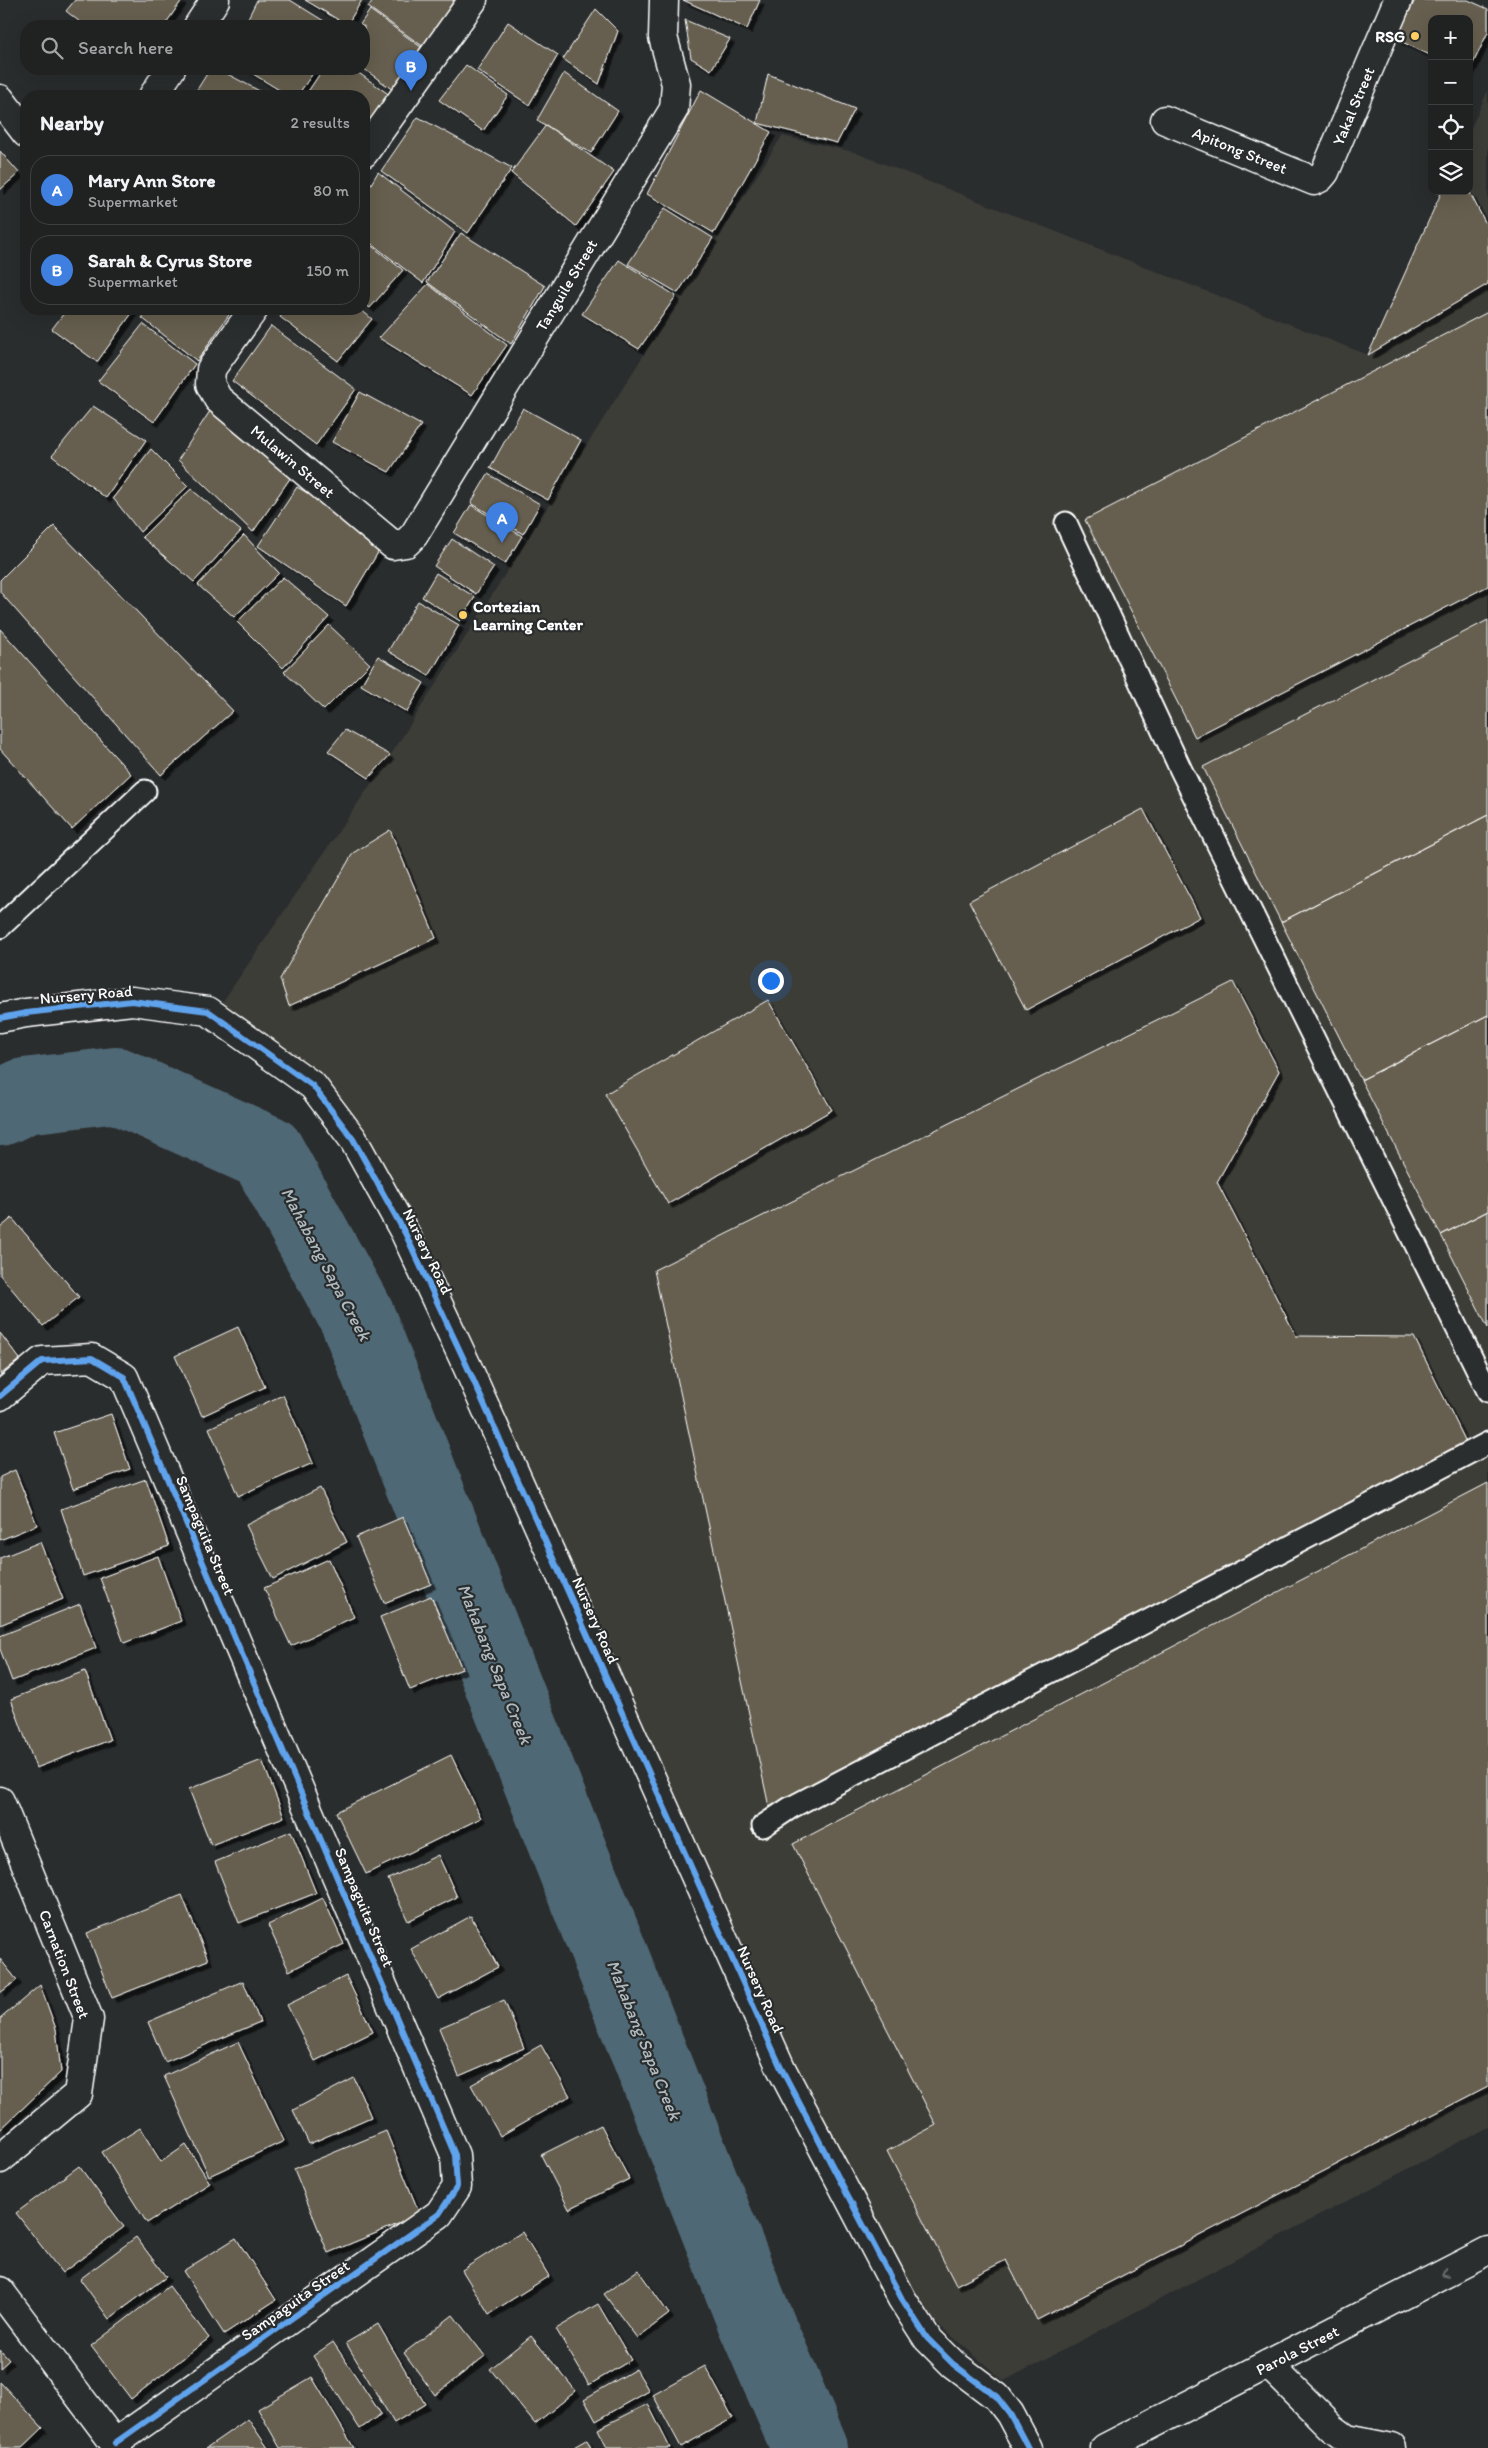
<!DOCTYPE html>
<meta charset="utf-8">
<style>
body{margin:0;font-family:Itim,sans-serif;background:#2d2f2f;color:#f1f3f6}
.controls{position:absolute;right:15px;top:15px;display:grid;overflow:hidden;border-radius:10px;box-shadow:0 5px 20px #0002}
.controls button{width:45px;height:45px;display:grid;place-items:center;padding:0;border:0;border-bottom:1px solid #3d3f40;background:#202222;color:#f1f3f6;font:25px sans-serif}
.you{position:absolute;left:770px;top:980px;width:18px;height:18px;margin:-12px;border:4px solid #fff;border-radius:50%;background:#1a73e8;box-shadow:0 0 0 8px #1a73e833}
.badge{display:grid;place-items:center;width:32px;height:32px;border-radius:50%;background:#d93025;color:#fff;font-size:16px;font-weight:700}
.pin{position:absolute;translate:-50% -41px;filter:drop-shadow(0 1px 2px #0008)}
.pin::after{content:'';position:absolute;top:26px;width:18px;height:15px;background:inherit;clip-path:polygon(0 0,100% 0,50% 100%)}
.list{margin:0;padding:0;list-style:none}
h2{display:flex;justify-content:space-between;align-items:center;height:65px;margin:0;padding:0 20px;font-size:21px}
h2 small{font-size:16px;font-weight:400;color:#a2a4a5}
.list li{display:grid;grid-template-columns:32px 1fr auto;gap:15px;align-items:center;box-sizing:border-box;height:70px;margin:0 10px 10px;padding:0 10px;border:1px solid #3d3f40;border-radius:20px}
.list b{display:block;font-size:19px;white-space:nowrap}
.list p{margin:0;font-size:16px;white-space:nowrap;color:#a2a4a5}
.list em{font-size:16px;font-style:normal;color:#a2a4a5}
.icon{flex:none;width:28px;height:28px;fill:none;stroke:currentColor;stroke-width:2;stroke-linecap:round;stroke-linejoin:round}
.map{position:relative;flex:none;width:1488px;height:2448px;overflow:hidden}
.search{position:absolute;background:#202222;box-shadow:0 5px 20px #0002;left:20px;top:20px;width:350px;height:55px;display:flex;align-items:center;gap:12px;box-sizing:border-box;padding:0 18px;border-radius:20px;color:#a2a4a5;font-size:19px}
.panel{position:absolute;background:#202222;box-shadow:0 5px 20px #0002;left:20px;top:90px;width:350px;height:225px;border-radius:20px}
.map>svg:first-child{display:block}
.built{fill:#3c3c38}
.lines{fill:none;stroke-linecap:round;stroke-linejoin:round}
.river{stroke:#506774;stroke-width:76}
.building{fill:#665f4f;stroke:#fff;filter:url(#shadow)}
.lane-casing{stroke:#fff;stroke-width:25}
.street-casing{stroke:#fff;stroke-width:31}
.secondary-casing{stroke:#fff;stroke-width:31}
.lane{stroke:#2a2d2e;stroke-width:21}
.street{stroke:#2a2d2e;stroke-width:28}
.secondary{stroke:#2a2d2e;stroke-width:28}
.cycleway-casing{stroke:#2a2d2e;stroke-width:9}
.cycleway{stroke:#60a3ed;stroke-width:6}
.oneway{stroke:#6a6c6d}
.poi-dot{fill:#ffd166;stroke:#2a2d2e;stroke-width:2}
.labels{text-anchor:middle;stroke-width:4.5;stroke-linejoin:round;paint-order:stroke}
.poi-label{font-size:16px;font-weight:bold;fill:#fff;stroke:#2a2d2e;text-anchor:end}
.street-label{font-size:16px;fill:#fff;stroke:#2a2d2e}
.water-label{font-size:18px;font-style:italic;fill:#b0bbc0;stroke:#2a2d2e}
</style>
<div class="map">
<svg width="1488" height="2448" viewBox="0 0 1488 2448">
<defs>
<filter id="shadow"><feDropShadow dx="4.5" dy="4.5" stdDeviation="0" flood-color="#0009"/></filter>
</defs>
<rect width="100%" height="100%" fill="#2a2d2e"/>
<filter id="ink" filterUnits="userSpaceOnUse"><feTurbulence type="fractalNoise" baseFrequency=".02" numOctaves="2"/><feDisplacementMap in="SourceGraphic" scale="10" xChannelSelector="R" yChannelSelector="G"/><feConvolveMatrix kernelMatrix="1 2 1 2 8 2 1 2 1" color-interpolation-filters="sRGB"/></filter>
<g filter="url(#ink)">
<path class="built" d="M1488,90V2127L1004,2381L910,2300L778,2048L469,1335L397,1191L219,1007L394,750L782,136L854,152L1368,355L1442,191H1469V132Z"/>
<g class="lines">
<path class="river" d="M0,1108L25,1096L116,1085L267,1153L357,1317L754,2318L810,2448"/>
</g>
<path class="building" d="M75,0H182L164,26H85L66,11Z
M257,0H290L332,26H244Z
M305,0H362L347,25Z
M373,0H454L425,48L368,7Z
M683,0H760L747,29Z
M1415,0H1468L1488,9V32L1469,72V19H1432V56L1396,39Z
M596,9L618,31L599,84L563,59Z
M370,10L421,47L393,90L364,69V26H359Z
M685,20L730,39L711,70L691,58Z
M508,22L558,55L529,105L477,70Z
M466,65L508,95L483,131L439,100Z
M210,69H218L269,96H193Z
M245,69H316L297,96H289Z
M323,69H353L394,98L364,138V96H305Z
M564,73L618,111L591,153L537,120Z
M768,74L855,109L837,143L757,123Z
M701,90L771,132L714,233L647,194Z
M418,117L512,168L468,233L381,171Z
M546,125L614,172L576,226L511,173Z
M0,151L19,173L0,190Z
M378,172L455,232L423,283L364,238V196Z
M1442,191H1469L1488,228V284L1368,355Z
M665,208L713,238L678,293L628,264Z
M461,233L545,286L511,344L427,282Z
M364,240L403,270L370,308L364,303Z
M619,260L676,296L639,349L582,314Z
M428,284L507,345L472,395L379,338Z
M67,309H135L97,362L52,329Z
M149,309H233L197,361L142,318Z
M285,309H360L372,319L338,361L280,317Z
M1488,312V586L1195,737L1085,520Z
M143,324L195,364L154,422L98,381Z
M271,326L356,389L316,445L232,381Z
M360,392L421,425L389,472L332,442Z
M93,406L146,440L106,498L52,456Z
M523,408L581,440L548,500L490,468Z
M210,411L293,474L253,532L178,460Z
M151,449L188,486L140,532L113,498Z
M488,474L540,504L523,534L471,503Z
M297,487L386,539L346,606L258,546Z
M191,489L241,531L194,582L142,537Z
M471,505L522,536L505,564L454,533Z
M54,526L233,711L161,775L0,592V580Z
M244,535L279,573L234,617L198,585Z
M452,539L494,567L476,594L434,566Z
M436,573L475,597L460,621L422,597Z
M283,577L329,617L283,668L237,622Z
M418,601L459,625L429,676L388,651Z
M1488,620V815L1281,922L1203,767Z
M329,625L370,664L324,710L284,672Z
M0,629L131,774L72,829L0,749Z
M378,656L424,683L407,712L361,685Z
M345,730L390,755L369,778L328,751Z
M1143,809L1200,917L1026,1010L969,901Z
M1488,815V1015L1361,1080L1281,922Z
M390,830L436,938L289,1006L280,979L353,853Z
M1233,982L1279,1071L1217,1182L1296,1336L1414,1337L1466,1442L769,1807L654,1270Z
M768,1000L832,1110L668,1204L605,1094Z
M1488,1015V1211L1441,1235L1361,1080Z
M1488,1211V1328L1441,1235Z
M12,1218L79,1297L43,1326L0,1275V1228Z
M238,1327L265,1387L202,1416L175,1356Z
M0,1333L20,1359L0,1375Z
M283,1395L313,1463L238,1496L209,1428Z
M111,1414L130,1469L73,1489L54,1433Z
M15,1470L37,1525L0,1540V1477Z
M146,1479L169,1546L83,1576L61,1509Z
M1488,1483V2086L1037,2320L1006,2260L956,2285L887,2151L936,2125L793,1844Z
M320,1488L347,1542L273,1579L246,1525Z
M403,1517L431,1584L384,1603L356,1537Z
M40,1542L63,1599L0,1625V1558Z
M158,1556L181,1621L124,1643L100,1578Z
M329,1559L354,1617L291,1646L264,1588Z
M431,1596L462,1669L410,1690L380,1617Z
M80,1604L96,1648L12,1681L0,1649V1636Z
M85,1671L110,1740L36,1768L11,1699Z
M451,1755L481,1818L366,1874L336,1812Z
M262,1760L284,1817L211,1845L189,1789Z
M291,1831L316,1893L239,1923L215,1862Z
M438,1855L457,1897L408,1921L388,1879Z
M182,1895L208,1960L112,1998L87,1933Z
M323,1898L344,1944L289,1971L268,1925Z
M471,1916L498,1967L438,1999L411,1949Z
M0,1959L17,1980L0,1993Z
M346,1976L373,2032L315,2061L287,2005Z
M243,1981L260,2022L165,2062L148,2022Z
M40,1985L56,2029L61,2072L0,2130V2019Z
M504,2000L524,2048L459,2076L439,2028Z
M238,2042L284,2141L209,2176L164,2076Z
M541,2045L570,2096L500,2136L471,2085Z
M354,2078L371,2117L309,2144L293,2110Z
M601,2125L629,2179L569,2209L541,2155Z
M140,2128L161,2162L186,2145L210,2183L147,2223L102,2152Z
M386,2131L420,2215L328,2253L294,2169Z
M79,2166L124,2227L62,2273L16,2213Z
M522,2232L549,2276L489,2314L462,2270Z
M136,2237L166,2277L109,2319L80,2279Z
M236,2238L276,2300L224,2334L183,2271Z
M638,2270L669,2314L637,2338L604,2294Z
M169,2286L209,2338L131,2399L91,2346Z
M598,2304L631,2360L589,2385L556,2329Z
M453,2315L485,2356L435,2395L404,2353Z
M378,2324L425,2404L394,2423L346,2343Z
M531,2336L576,2391L535,2424L490,2369Z
M333,2342L381,2414L360,2429L313,2356Z
M0,2350L9,2360L0,2368Z
M705,2366L733,2418L681,2447L653,2395Z
M636,2369L649,2391L596,2421L584,2399Z
M312,2377L354,2448H280L258,2409Z
M0,2382L43,2428L22,2448H0Z
M648,2404L670,2448H607L598,2429Z
M248,2419L268,2448H206Z
M587,2440L591,2448H573Z"/>
<g class="lines">
<g class="lane-casing">
<path id="lane" d="M1066,523L1181,770L1488,1391
M0,927L145,791
M763,1826L790,1808L1488,1443"/>
</g>
<g class="street-casing">
<path id="street" d="M198,26L215,0
M153,96L171,69
M0,99L26,133
M1165,120L1314,181L1320,178L1325,172L1398,0
M364,153L473,0
M254,309L211,369L210,384L218,399L393,545L406,543L414,535L674,109L676,84L663,37L664,0
M0,1018L26,1013L132,1001L208,1011L313,1086L353,1139L405,1233L467,1366L781,2068L902,2299L927,2338L953,2364L997,2397L1010,2414L1028,2448
M0,1396L42,1361L92,1358L124,1377L455,2155L457,2187L439,2214L115,2443
M0,1801L89,2019L78,2094L0,2159
M1268,2364L1332,2428L1347,2439L1392,2448
M1105,2448L1488,2251"/>
</g>
<g class="secondary-casing">
<path id="secondary" d="M0,2291L118,2448"/>
</g>
<use href="#lane" class="lane"/>
<use href="#street" class="street"/>
<use href="#secondary" class="secondary"/>
<g class="cycleway-casing">
<path id="cycleway" d="M0,1018L26,1013L132,1001L208,1011L313,1086L353,1139L405,1233L467,1366L781,2068L902,2299L927,2338L953,2364L997,2397L1010,2414L1028,2448
M0,1396L42,1361L92,1358L124,1377L455,2155L457,2187L439,2214L115,2443"/>
</g>
<use href="#cycleway" class="cycleway"/>
</g>
<defs><path id="oneway-chevron" d="M-2-3.5L2.5 0L-2 3.5" fill="none" stroke-width="1.6" stroke-linecap="round" stroke-linejoin="round" transform="scale(1.25)"/></defs>
<use class="oneway" href="#oneway-chevron" transform="translate(1445 2273) rotate(153)"/>
</g>
<g class="poi-dot">
<circle cx="1415" cy="36" r="5"/>
<circle cx="463" cy="615" r="5"/>
</g>
<g class="labels">
<g class="poi-label">
<text x="1405" y="42">RSG</text>
<text x="473" y="612" text-anchor="start">Cortezian<tspan x="473" dy="18">Learning Center</tspan></text>
</g>
<g class="street-label">
<text transform="translate(1353 106) rotate(-67)" y="6">Yakal Street</text>
<text transform="translate(1240 150) rotate(22)" y="6">Apitong Street</text>
<text transform="translate(566 285) rotate(-59)" y="6">Tanguile Street</text>
<text transform="translate(293 461) rotate(40)" y="6">Mulawin Street</text>
<text transform="translate(86 994) rotate(-5)" y="6">Nursery Road</text>
<text transform="translate(428 1251) rotate(64)" y="6">Nursery Road</text>
<text transform="translate(206 1535) rotate(67)" y="6">Sampaguita Street</text>
<text transform="translate(596 1620) rotate(66)" y="6">Nursery Road</text>
<text transform="translate(365 1907) rotate(67)" y="6">Sampaguita Street</text>
<text transform="translate(65 1964) rotate(69)" y="6">Carnation Street</text>
<text transform="translate(761 1989) rotate(66)" y="6">Nursery Road</text>
<text transform="translate(295 2300) rotate(-35)" y="6">Sampaguita Street</text>
<text transform="translate(1297 2350) rotate(-27)" y="6">Parola Street</text>
</g>
<g class="water-label">
<text transform="translate(326 1264) rotate(62)" y="6">Mahabang Sapa Creek</text>
<text transform="translate(495 1664) rotate(68)" y="6">Mahabang Sapa Creek</text>
<text transform="translate(644 2040) rotate(68)" y="6">Mahabang Sapa Creek</text>
</g>
</g>
</svg>
<div class="controls">
<button>+</button>
<button>−</button>
<button><svg class="icon" aria-label="locate" viewBox="0 0 24 24"><circle cx="12" cy="12" r="6"/><path d="M12 2v4M12 18v4M2 12h4M18 12h4"/></svg></button>
<button><svg class="icon" aria-label="layers" viewBox="0 0 24 24"><path d="M12 4l9 5-9 5-9-5zM3 14l9 5 9-5"/></svg></button>
</div>
<div class="you"></div>
<div class="pin badge" style="left:502px;top:543px;background:#3f7fe0">A</div>
<div class="pin badge" style="left:411px;top:91px;background:#3f7fe0">B</div>
<div class="search"><svg class="icon" aria-label="search" viewBox="0 0 24 24"><circle cx="10" cy="10" r="6"/><path d="M15 15l6 6"/></svg>Search here</div>
<section class="panel">
<h2>Nearby<small>2 results</small></h2>
<ul class="list">
<li><span class="badge" style="background:#3f7fe0">A</span><div><b>Mary Ann Store</b><p>Supermarket</p></div><em>80 m</em></li>
<li><span class="badge" style="background:#3f7fe0">B</span><div><b>Sarah &amp; Cyrus Store</b><p>Supermarket</p></div><em>150 m</em></li>
</ul>
</section>
</div>
